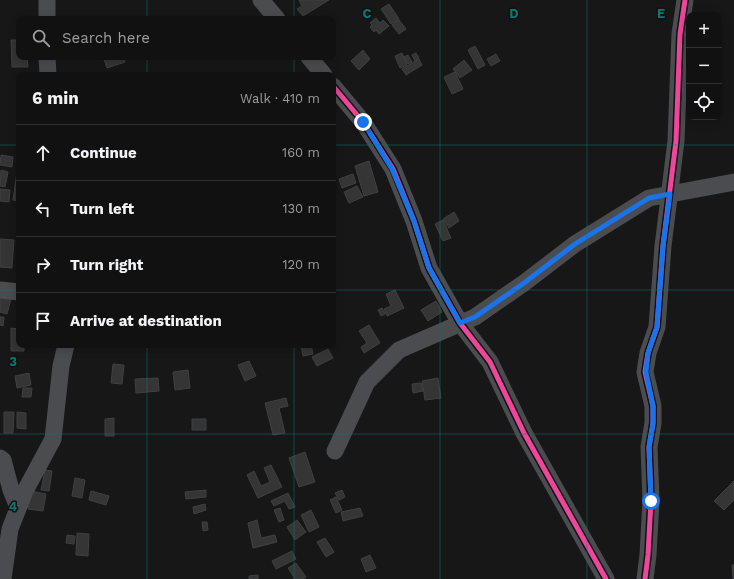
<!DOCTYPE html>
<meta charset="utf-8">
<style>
body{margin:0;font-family:"Work Sans",sans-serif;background:#1a1a1a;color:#f1f3f6}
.controls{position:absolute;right:12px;top:12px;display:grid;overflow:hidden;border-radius:8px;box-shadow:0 2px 10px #0003}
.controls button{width:36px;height:36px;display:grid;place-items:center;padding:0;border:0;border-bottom:1px solid #303131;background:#111;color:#f1f3f6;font:20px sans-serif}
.stop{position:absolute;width:12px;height:12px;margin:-9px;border:3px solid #1a73e8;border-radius:50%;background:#fff}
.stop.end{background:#1a73e8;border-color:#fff;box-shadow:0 1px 4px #0008}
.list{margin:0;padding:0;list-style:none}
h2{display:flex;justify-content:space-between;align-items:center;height:52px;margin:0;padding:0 16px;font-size:17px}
h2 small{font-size:13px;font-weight:400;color:#9c9d9f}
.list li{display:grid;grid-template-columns:26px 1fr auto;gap:12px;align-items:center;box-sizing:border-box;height:56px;padding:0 16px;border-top:1px solid #303131}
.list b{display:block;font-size:15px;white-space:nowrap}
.list em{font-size:13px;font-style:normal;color:#9c9d9f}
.icon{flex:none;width:22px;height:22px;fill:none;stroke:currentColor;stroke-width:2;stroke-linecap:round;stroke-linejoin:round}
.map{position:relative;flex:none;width:734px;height:579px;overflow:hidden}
.search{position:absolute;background:#111;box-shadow:0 2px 10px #0003;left:16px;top:16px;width:320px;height:44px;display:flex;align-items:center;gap:10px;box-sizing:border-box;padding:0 14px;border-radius:8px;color:#9c9d9f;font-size:15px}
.panel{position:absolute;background:#111;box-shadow:0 2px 10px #0003;left:16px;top:72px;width:320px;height:276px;border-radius:8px}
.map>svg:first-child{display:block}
.building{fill:#353536;stroke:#3f4043}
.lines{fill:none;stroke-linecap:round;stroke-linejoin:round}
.minor{stroke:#4b4c50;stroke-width:17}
.cycleway-casing{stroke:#111113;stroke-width:8}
.cycleway{stroke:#ed469a;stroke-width:5}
.route{stroke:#1a73e8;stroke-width:5}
.grid{fill:none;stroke:#0f766e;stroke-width:1;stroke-opacity:0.55}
.grid-label{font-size:13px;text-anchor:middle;font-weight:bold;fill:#0f766e;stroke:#111113;stroke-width:3;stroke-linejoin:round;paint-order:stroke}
</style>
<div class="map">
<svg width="734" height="579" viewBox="0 0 734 579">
<rect width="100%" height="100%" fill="#171717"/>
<path class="building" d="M299,0H329L303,16L297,9L302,6Z
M389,4L399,19L391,24L381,9Z
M376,18L380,23L383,20L389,26L379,34L376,30L374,32L370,27L372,25L370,23Z
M399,20L406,29L399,34L392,25Z
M11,40H19V57H27L28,67H12Z
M475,46L485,65L478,69L468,50Z
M363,50L370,59L359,70L351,61Z
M402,53L407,65L400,68L395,56Z
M416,53L419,58L415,61L412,55Z
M496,54L500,61L491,66L487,59Z
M408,55L412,62L408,64L404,57Z
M103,57H123L125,62L107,68Z
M419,59L422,65L406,75L402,69Z
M464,60L472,70L460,78L453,69Z
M455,72L463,89L452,94L444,77Z
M1,155L13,157L12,167L0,165Z
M19,158V201L13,200Z
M369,161L378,192L364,196L355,166Z
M1,170L8,172L5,187L0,186Z
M353,174L356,183L342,188L339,179Z
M357,186L363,197L349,203L344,192Z
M0,189L10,190L9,202L0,201Z
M454,212L459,221L449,228L443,219Z
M443,220L451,238L443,241L435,224Z
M0,239L14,240L12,268L0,267Z
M395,290L404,308L387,316L384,309L391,306L386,294Z
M2,293L12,295L7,314L0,312V300Z
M436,301L442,312L428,321L421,310Z
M382,308L385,314L381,316L378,310Z
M0,317H4L3,326L0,325Z
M369,325L380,343L364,353L361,347L367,343L359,331Z
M11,328L19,329V345H24V351H11Z
M301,345H311L313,354L303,356Z
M328,349L333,358L317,366L312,357Z
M249,361L256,376L245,381L238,365Z
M113,364L124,365L122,384L111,383Z
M188,370L190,388L175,390L173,372Z
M29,373L31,385L17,388L15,376Z
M158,378L159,391L136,393L135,379Z
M438,378L441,398L425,400L422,381Z
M421,383L423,391L413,393L412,384Z
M23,388H32L31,397H22Z
M286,398L288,406L279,408L285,433L273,435L265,403Z
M4,412H14L13,433H4Z
M17,412L26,413V429L17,428Z
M114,418V436H105V419Z
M192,419H206V430H192Z
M305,452L315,482L299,487L289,458Z
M271,465L282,487L258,498L247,475L254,471L261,486L270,482L264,468Z
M45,470L52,471L49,491L41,490Z
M75,478L85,480L82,498L72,496Z
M734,481V500L724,510L714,501Z
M206,490V497L186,499L185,492Z
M342,490L345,497L339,500L335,493Z
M31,491L46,494L43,511L28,509Z
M91,491L109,496L106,505L89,500Z
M288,493L295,507L289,509L285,501L274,506L271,501Z
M336,497L342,510L336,513L330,500Z
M205,504L206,510L194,514L193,507Z
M280,508L284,520L279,522L274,510Z
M360,508L363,516L343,521L341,512Z
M311,510L319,527L309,532L301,515Z
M257,520L261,538L275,535L277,542L253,548L248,523Z
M297,520L306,532L295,540L287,527Z
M202,522H207L208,530L203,531Z
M77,533L89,534L88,556L76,555Z
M67,535L75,536L74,544L66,543Z
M325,538L334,552L326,557L317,542Z
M292,551L296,559L276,569L272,561Z
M370,555L376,568L366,572L361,559Z
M296,563L306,577L303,579H295L288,568Z
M732,565H734V579H733Z
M258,575V579H249V576Z"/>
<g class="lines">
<path class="minor" d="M47,0V19
M261,0L277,19
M47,57L48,75
M309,57L324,75
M333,86L363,122L393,169L414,221L429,268L460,323L490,362L524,433L606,579
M0,290L19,292
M335,451L367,382L399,350L475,317L524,283L575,244L649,198L734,182
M0,458L3,460L11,490L18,507
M3,579L10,529L25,491L53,439L61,366L66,345
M645,579L648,555L651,501L649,447L653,423V406L645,372L648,353L657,327L663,246L676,141L680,34L685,0"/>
<g class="cycleway-casing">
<path id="cycleway" d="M333,86L363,122L393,169L414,221L429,268L460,323L490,362L524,433L606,579
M645,579L648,555L651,501L649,447L653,423V406L645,372L648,353L657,327L663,246L676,141L680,34L685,0"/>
</g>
<use href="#cycleway" class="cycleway"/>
</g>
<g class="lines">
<path class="route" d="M363,122L392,169L414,221L429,268L460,323L475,317L524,283L575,244L649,198L670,194L663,246L657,327L648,353L646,372L653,406V424L649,447L651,501"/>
</g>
<path class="grid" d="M147,0V19M294,0V19M440,0V579M587,0V579M147,57V75M294,57V75M0,145H19M333,145H734M0,290H19M333,290H734M147,345V579M294,345V579M0,434H734"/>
<g class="grid-label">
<text x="367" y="18">C</text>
<text x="514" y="18">D</text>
<text x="661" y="18">E</text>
<text x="13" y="366">3</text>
<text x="13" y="511">4</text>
</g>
</svg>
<div class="controls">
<button>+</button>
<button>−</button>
<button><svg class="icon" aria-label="locate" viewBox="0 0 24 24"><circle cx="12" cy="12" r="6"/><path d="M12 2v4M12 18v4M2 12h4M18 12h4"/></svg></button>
</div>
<div class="stop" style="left:651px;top:501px"></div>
<div class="stop end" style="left:363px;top:122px"></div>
<div class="search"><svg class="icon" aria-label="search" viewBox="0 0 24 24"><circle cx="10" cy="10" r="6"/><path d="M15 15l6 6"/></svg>Search here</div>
<section class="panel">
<h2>6 min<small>Walk · 410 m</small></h2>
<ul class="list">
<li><svg class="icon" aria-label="ahead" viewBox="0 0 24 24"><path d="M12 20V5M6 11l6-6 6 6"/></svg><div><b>Continue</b></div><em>160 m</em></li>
<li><svg class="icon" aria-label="left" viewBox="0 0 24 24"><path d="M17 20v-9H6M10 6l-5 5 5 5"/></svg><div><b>Turn left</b></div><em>130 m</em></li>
<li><svg class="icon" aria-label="right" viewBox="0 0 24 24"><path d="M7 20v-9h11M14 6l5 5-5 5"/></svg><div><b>Turn right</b></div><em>120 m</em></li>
<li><svg class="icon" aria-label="arrive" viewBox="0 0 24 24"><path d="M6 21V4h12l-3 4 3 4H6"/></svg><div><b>Arrive at destination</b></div></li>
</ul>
</section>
</div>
